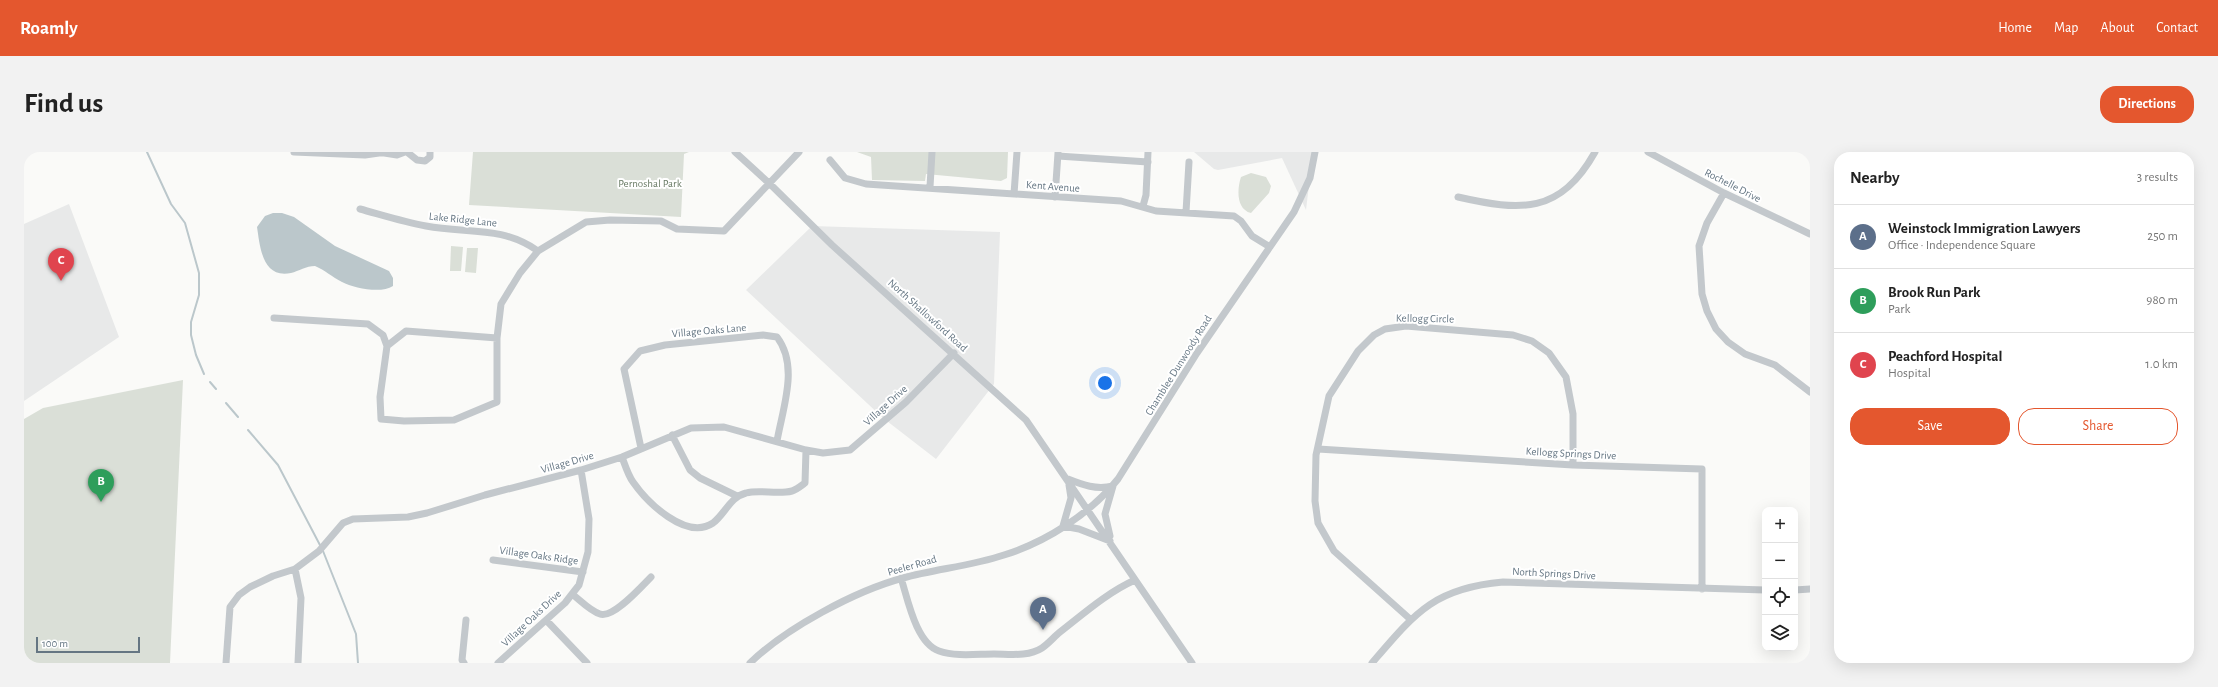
<!DOCTYPE html>
<meta charset="utf-8">
<style>
body{margin:0;font-family:"Alegreya Sans",sans-serif;background:#f2f2f2;color:#222}
.controls{position:absolute;right:12px;bottom:12px;display:grid;overflow:hidden;border-radius:8px;box-shadow:0 4px 16px #0002}
.controls button{width:36px;height:36px;display:grid;place-items:center;padding:0;border:0;border-bottom:1px solid #e0e0e0;background:#fff;color:#222;font:20px sans-serif}
.scale{position:absolute;left:12px;bottom:10px;width:104px;box-sizing:border-box;padding-left:4px;border:2px solid #657683;border-top:0;font-size:11px;line-height:14px;white-space:nowrap;color:#657683;-webkit-text-stroke:3px #fff;paint-order:stroke}
.you{position:absolute;left:1081px;top:231px;width:14px;height:14px;margin:-10px;border:3px solid #fff;border-radius:50%;background:#1a73e8;box-shadow:0 0 0 6px #1a73e833}
.badge{display:grid;place-items:center;width:26px;height:26px;border-radius:50%;background:#e4572e;color:#fff;font-size:13px;font-weight:700}
.pin{position:absolute;translate:-50% -33px;filter:drop-shadow(0 1px 2px #0008)}
.pin::after{content:'';position:absolute;top:21px;width:14px;height:12px;background:inherit;clip-path:polygon(0 0,100% 0,50% 100%)}
.list{margin:0;padding:0;list-style:none}
h2{display:flex;justify-content:space-between;align-items:center;height:52px;margin:0;padding:0 16px;font-size:17px}
h2 small{font-size:13px;font-weight:400;color:#767676}
.list li{display:grid;grid-template-columns:26px 1fr auto;gap:12px;align-items:center;box-sizing:border-box;height:64px;padding:0 16px;border-top:1px solid #e0e0e0}
.list b{display:block;font-size:15px;white-space:nowrap}
.list p{margin:0;font-size:13px;white-space:nowrap;color:#767676}
.list em{font-size:13px;font-style:normal;color:#767676}
.actions{display:flex;gap:8px;padding:12px 16px}
.actions a{flex:1;padding:9px 0;border:1px solid #e4572e;border-radius:16px;text-align:center;font-size:14px;color:#e4572e}
.actions .main{background:#e4572e;color:#fff}
.icon{flex:none;width:22px;height:22px;fill:none;stroke:currentColor;stroke-width:2;stroke-linecap:round;stroke-linejoin:round}
.map{position:relative;flex:none;width:1786px;height:511px;overflow:hidden;border-radius:16px}
header{display:flex;align-items:center;gap:24px;box-sizing:border-box;height:56px;padding:0 20px;background:#e4572e;color:#fff}
header strong{font-size:19px}
nav{display:flex;gap:22px;margin-inline-start:auto;font-size:14px}
.intro{display:flex;align-items:center;justify-content:space-between;box-sizing:border-box;height:96px;padding:0 24px}
h1{margin:0;font-size:28px}
.button{padding:10px 18px;border-radius:16px;background:#e4572e;color:#fff;font-size:14px;font-weight:700}
main{display:flex;gap:24px;padding:0 24px}
aside{flex:1;background:#fff;border-radius:16px;box-shadow:0 4px 16px #0002}
.map>svg:first-child{display:block}
.built{fill:#e8e9e9}
.green{fill:#dadfd7}
.water{fill:#bbc7cb}
.lines{fill:none;stroke-linecap:round;stroke-linejoin:round}
.stream{stroke:#bbc7cb;stroke-width:2}
.minor{stroke:#c3c8cc;stroke-width:7}
.labels{text-anchor:middle;stroke-width:4;stroke-linejoin:round;paint-order:stroke}
.park-label{font-size:11px;fill:#687a64;stroke:#fff}
.street-label{font-size:11px;fill:#657683;stroke:#fff}
</style>
<header>
<strong>Roamly</strong>
<nav><a>Home</a><a>Map</a><a>About</a><a>Contact</a></nav>
</header>
<div class="intro"><h1>Find us</h1><a class="button">Directions</a></div>
<main>
<div class="map">
<svg width="1786" height="511" viewBox="0 0 1786 511">
<rect width="100%" height="100%" fill="#fafaf8"/>
<path class="built" d="M1170,0H1289L1282,58L1258,6L1194,18L1190,17Z
M45,52L95,185L0,249V72Z
M788,74L976,80L970,232L912,307L859,266L722,138Z"/>
<path class="green" d="M449,0H665L660,2L657,65L445,53Z
M833,0H984L983,26L977,29L902,22L901,29L848,28L847,5Z
M1227,21L1242,25L1247,34L1245,41L1227,61C1212,57 1213,37 1217,25Z
M427,94L439,95L437,119H426Z
M443,96H454L452,121L441,120Z
M159,228L146,511H0V267L19,256Z"/>
<path class="water" d="M249,61H258L270,65L311,94L365,119L369,126V134C357,142 330,136 318,130C308,125 301,118 291,114C282,114 275,119 267,121C238,127 236,94 233,75L241,64Z"/>
<g class="lines">
<path class="stream" d="M123,0L147,52L161,71L175,121V143L167,170V183L172,203L180,222
M186,230L192,237
M202,251L214,265
M224,278L254,313L297,395
M299,399L332,482L334,511"/>
<path class="minor" d="M270,0L341,3L355,1
M354,0L373,3L381,0
M383,0L393,8L401,9L406,5V0
M711,0L746,32L808,93L1002,268L1168,511
M1624,0L1700,41L1786,82
M1034,4L1124,10
M806,8L821,26L842,32L1097,49L1132,59L1210,64L1217,69L1228,84L1246,95
M906,35L908,0
M1700,41L1683,71L1675,94L1678,142L1683,159L1692,177L1704,190L1721,202L1751,213L1786,240
M990,42L993,0
M1031,45L1034,1
M1434,45C1496,59 1536,63 1571,0
M1119,54L1122,43L1124,0
M336,57C358,63 380,70 402,74C443,82 477,73 514,99L562,70L586,68L637,69L653,77L700,79L775,0
M1162,60L1165,10
M250,166L344,172L359,183L363,194L382,179L473,186
M363,194L356,245L357,267L380,269L430,268L473,250V186L477,152L496,121L514,99
M648,283L666,318L676,326L713,344
M617,296L600,217L616,199L641,193L739,183L753,185C775,214 759,255 753,289
M1294,297L1549,313L1678,317V437
M598,305C601,313 604,323 609,330C623,350 662,389 689,371C701,362 706,345 722,341C736,337 753,343 768,339C772,338 777,334 781,331L782,298
M1044,327C1059,333 1072,338 1089,334L1081,362L1086,384
M1039,374L1055,377L1086,389
M1039,374L1047,346L1045,333
M469,408L559,420
M271,417L277,446L274,511
M877,426C884,448 892,491 915,499C932,505 953,502 970,502C985,502 1004,505 1018,496C1024,492 1030,485 1036,480C1059,462 1084,440 1111,428
M1771,438L1786,437
M548,442C556,448 566,459 576,462C589,467 618,434 627,425
M1386,467L1310,399L1294,371L1291,349L1292,303L1305,244L1334,199L1350,183L1361,177L1382,174L1489,183L1508,189L1525,201L1542,225L1549,262V313
M522,468L563,511
M202,511L206,455L215,443L226,435L249,424L271,417L295,399L319,371L329,367L384,365L403,361L461,343L557,318L598,305L667,276L700,275L782,298L799,301L826,298L882,250L930,201
M440,511L438,508L442,468
M474,511L541,451L555,433L564,400L565,367L557,318
M726,511C762,476 831,439 879,426C912,417 947,414 980,403C1022,390 1066,362 1094,327L1173,201L1270,60L1286,26L1291,0
M1348,511C1391,461 1410,436 1479,430L1741,438"/>
</g>
<g class="labels">
<g class="park-label">
<text x="626" y="35">Pernoshal Park</text>
</g>
<g class="street-label">
<text transform="translate(1709 33) rotate(27)" y="4">Rochelle Drive</text>
<text transform="translate(1029 34) rotate(4)" y="4">Kent Avenue</text>
<text transform="translate(439 67) rotate(6)" y="4">Lake Ridge Lane</text>
<text transform="translate(904 163) rotate(42)" y="4">North Shallowford Road</text>
<text transform="translate(1401 166) rotate(1)" y="4">Kellogg Circle</text>
<text transform="translate(685 178) rotate(-5)" y="4">Village Oaks Lane</text>
<text transform="translate(1154 213) rotate(-58)" y="4">Chamblee Dunwoody Road</text>
<text transform="translate(861 253) rotate(-42)" y="4">Village Drive</text>
<text transform="translate(1547 301) rotate(3)" y="4">Kellogg Springs Drive</text>
<text transform="translate(543 310) rotate(-16)" y="4">Village Drive</text>
<text transform="translate(515 403) rotate(8)" y="4">Village Oaks Ridge</text>
<text transform="translate(888 413) rotate(-16)" y="4">Peeler Road</text>
<text transform="translate(1530 421) rotate(3)" y="4">North Springs Drive</text>
<text transform="translate(507 466) rotate(-43)" y="4">Village Oaks Drive</text>
</g>
</g>
</svg>
<div class="controls">
<button>+</button>
<button>−</button>
<button><svg class="icon" aria-label="locate" viewBox="0 0 24 24"><circle cx="12" cy="12" r="6"/><path d="M12 2v4M12 18v4M2 12h4M18 12h4"/></svg></button>
<button><svg class="icon" aria-label="layers" viewBox="0 0 24 24"><path d="M12 4l9 5-9 5-9-5zM3 14l9 5 9-5"/></svg></button>
</div>
<div class="scale">100 m</div>
<div class="you"></div>
<div class="pin badge" style="left:1019px;top:478px;background:#5c6f8a">A</div>
<div class="pin badge" style="left:77px;top:350px;background:#2e9e5b">B</div>
<div class="pin badge" style="left:37px;top:129px;background:#e0444e">C</div>
</div>
<aside>
<h2>Nearby<small>3 results</small></h2>
<ul class="list">
<li><span class="badge" style="background:#5c6f8a">A</span><div><b>Weinstock Immigration Lawyers</b><p>Office · Independence Square</p></div><em>250 m</em></li>
<li><span class="badge" style="background:#2e9e5b">B</span><div><b>Brook Run Park</b><p>Park</p></div><em>980 m</em></li>
<li><span class="badge" style="background:#e0444e">C</span><div><b>Peachford Hospital</b><p>Hospital</p></div><em>1.0 km</em></li>
</ul>
<div class="actions"><a class="main">Save</a><a>Share</a></div>
</aside>
</main>
